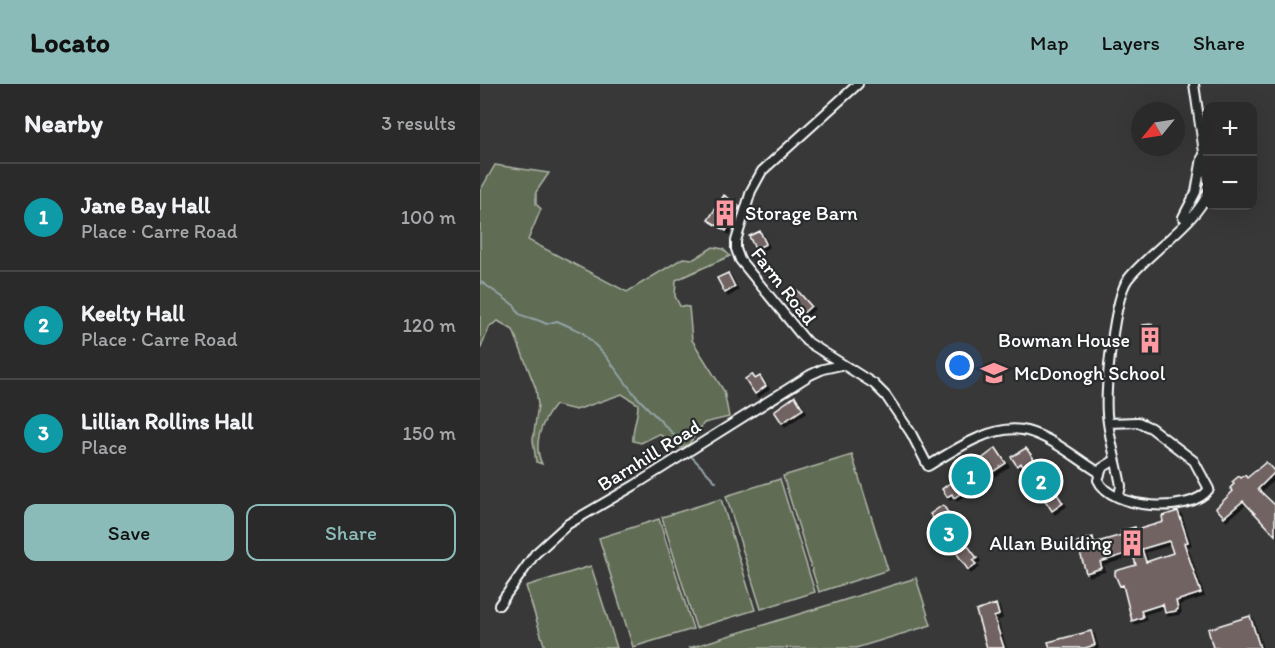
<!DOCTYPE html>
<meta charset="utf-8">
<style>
body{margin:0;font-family:Itim,sans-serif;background:#363637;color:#f1f3f6}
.controls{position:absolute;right:18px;top:18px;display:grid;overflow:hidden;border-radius:12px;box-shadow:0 6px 24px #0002}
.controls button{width:54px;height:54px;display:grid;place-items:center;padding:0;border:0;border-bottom:2px solid #464647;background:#2a2a2b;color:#f1f3f6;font:30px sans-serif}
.compass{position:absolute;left:651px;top:18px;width:54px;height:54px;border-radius:50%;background:#2a2a2b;box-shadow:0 6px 24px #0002;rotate:240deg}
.you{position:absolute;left:480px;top:282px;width:21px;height:21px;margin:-15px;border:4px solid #fff;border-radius:50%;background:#1a73e8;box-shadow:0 0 0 9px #1a73e833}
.badge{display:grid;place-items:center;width:39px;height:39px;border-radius:50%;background:#8bbbb9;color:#fff;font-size:20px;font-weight:700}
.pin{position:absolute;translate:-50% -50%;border:3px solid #fff;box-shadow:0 2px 6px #0006}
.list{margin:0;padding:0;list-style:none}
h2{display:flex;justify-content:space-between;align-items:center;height:78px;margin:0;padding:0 24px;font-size:26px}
h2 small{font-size:20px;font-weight:400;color:#a5a7a9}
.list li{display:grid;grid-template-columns:39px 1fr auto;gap:18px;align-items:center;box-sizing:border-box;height:108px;padding:0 24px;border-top:2px solid #464647}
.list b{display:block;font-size:22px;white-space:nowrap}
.list p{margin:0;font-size:20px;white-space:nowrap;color:#a5a7a9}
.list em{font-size:20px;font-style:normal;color:#a5a7a9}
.actions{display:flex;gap:12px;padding:18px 24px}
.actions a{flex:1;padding:14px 0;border:2px solid #8bbbb9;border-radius:12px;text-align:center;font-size:21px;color:#8bbbb9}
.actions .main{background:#8bbbb9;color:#111}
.map{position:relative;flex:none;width:795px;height:564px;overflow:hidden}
header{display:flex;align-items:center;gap:36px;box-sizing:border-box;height:84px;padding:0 30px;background:#8bbbb9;color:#111}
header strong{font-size:28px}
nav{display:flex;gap:33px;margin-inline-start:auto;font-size:21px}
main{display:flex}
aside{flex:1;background:#2a2a2b}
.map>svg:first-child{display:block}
.green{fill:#606c53;stroke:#b0b6a9;stroke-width:1.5}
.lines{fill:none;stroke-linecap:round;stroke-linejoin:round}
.stream{stroke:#92a3a8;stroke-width:2}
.building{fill:#726363;stroke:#fff;stroke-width:1.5;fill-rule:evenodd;filter:url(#shadow)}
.minor-casing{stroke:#fff;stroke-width:12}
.minor{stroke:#2a2d2e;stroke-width:8}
.labels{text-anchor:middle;stroke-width:4.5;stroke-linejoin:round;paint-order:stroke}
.poi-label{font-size:20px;fill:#fff;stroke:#2a2d2e;text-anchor:start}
.street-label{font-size:20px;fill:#fff;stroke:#2a2d2e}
</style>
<header>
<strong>Locato</strong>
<nav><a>Map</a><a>Layers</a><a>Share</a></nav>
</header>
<main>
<aside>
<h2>Nearby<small>3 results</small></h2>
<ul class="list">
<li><span class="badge" style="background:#0f9aa8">1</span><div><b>Jane Bay Hall</b><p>Place · Carre Road</p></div><em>100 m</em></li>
<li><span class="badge" style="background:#0f9aa8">2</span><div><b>Keelty Hall</b><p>Place · Carre Road</p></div><em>120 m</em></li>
<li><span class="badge" style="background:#0f9aa8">3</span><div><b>Lillian Rollins Hall</b><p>Place</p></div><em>150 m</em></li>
</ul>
<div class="actions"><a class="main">Save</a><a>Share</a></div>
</aside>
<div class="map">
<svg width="795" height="564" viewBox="0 0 795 564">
<defs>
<filter id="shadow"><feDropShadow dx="3" dy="3" stdDeviation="0" flood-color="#0009"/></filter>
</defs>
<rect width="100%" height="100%" fill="#383839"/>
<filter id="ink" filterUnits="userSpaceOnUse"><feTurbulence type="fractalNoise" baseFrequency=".0167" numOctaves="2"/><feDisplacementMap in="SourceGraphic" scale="12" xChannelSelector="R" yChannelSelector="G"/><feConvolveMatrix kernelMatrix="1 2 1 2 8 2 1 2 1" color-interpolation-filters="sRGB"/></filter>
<g filter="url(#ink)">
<path class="green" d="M15,81L69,89L56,108V120L61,125L48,156L147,208L203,174L214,175L233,163L243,165L250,172L196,196L195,212L200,222L209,223L212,256L244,307L249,333L224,339L209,360L201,364L179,350L161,359L153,357C152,344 158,334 158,320L142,310L96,326L75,321C62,337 52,359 62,380L56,378L53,356L58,321L56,305L33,246L18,237L10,242L0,266V107Z
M372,371L408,486L339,508L303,392Z
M300,395L335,508L281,525L246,412Z
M241,415L275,526L216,544L182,433Z
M179,435L213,545L153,563L119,454Z
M111,482L137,564H65L46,502Z
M436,494L451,541L376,564H209Z"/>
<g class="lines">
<path class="stream" d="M0,197L35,222L38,229C47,235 57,234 66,240L77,237L102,248L125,271L155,311L203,360
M209,370L236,398"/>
</g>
<path class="building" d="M244,111L260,122L246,147L228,136Z
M280,147L286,160L275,165L269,152Z
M248,189L255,203L245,209L237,194Z
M317,206L331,222L320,232L306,216Z
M672,240L677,267L665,268L663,241Z
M272,290L275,295L280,292L286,302L275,310L265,295Z
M315,312L323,325L302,339L294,327Z
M516,364L526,379L474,414L472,410L467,413L462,405Z
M546,364L568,394L567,395L583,419L572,427L541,379L537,382L531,373Z
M786,378L795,388L778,405L795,421V451L763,417L744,433L736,424L753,407L750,404L754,400L752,398L759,392L761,394L765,391L767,394Z
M463,421L469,430L466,432L497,474L493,477L496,480L488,486L450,430Z
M698,427L708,458L704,459L721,509L696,517L698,525L696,527L685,529L683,520L661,527L663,533L652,537L643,501L640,502L635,491V487L656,481L652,468L620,478L622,484L606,489L597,458L613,453L614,459L642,451L641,447L655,443L656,446L683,438L682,432ZM689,457L693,469L666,478L662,465Z
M516,520L519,531L514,533L524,564H507L496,527Z
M770,532L780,564H733L728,545Z
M611,547L615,561L605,564H570L568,558Z"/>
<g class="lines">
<g class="minor-casing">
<path id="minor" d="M378,0L282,87L271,107L256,157V165L260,176L326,257L394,300L406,312L431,349L448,382C474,366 515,338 547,347C573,354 597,375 620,389
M714,0L728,96
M703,133L716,108L722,74
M628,339L658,338L671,344L714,377L729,405C711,431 630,425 618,396L622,384L635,376
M639,411L641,402C637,378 629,355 627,330C625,305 634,214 648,195C667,170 719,136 728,108
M19,521L55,470L88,440L155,401L330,291L343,285L361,281"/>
</g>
<use href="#minor" class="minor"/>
</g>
</g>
<defs>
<g id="building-bare" transform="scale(2.07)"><path d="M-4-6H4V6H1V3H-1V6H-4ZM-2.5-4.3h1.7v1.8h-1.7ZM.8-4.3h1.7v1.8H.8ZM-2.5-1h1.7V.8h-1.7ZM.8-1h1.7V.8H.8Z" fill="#ff9aa2" stroke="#2a2d2e" stroke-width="2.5" paint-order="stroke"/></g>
<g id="school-bare" transform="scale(2.07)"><path d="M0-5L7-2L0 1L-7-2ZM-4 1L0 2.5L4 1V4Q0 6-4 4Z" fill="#ff9aa2" stroke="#2a2d2e" stroke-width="2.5" paint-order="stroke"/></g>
</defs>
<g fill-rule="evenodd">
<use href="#building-bare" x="245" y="129"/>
<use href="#building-bare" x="670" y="256"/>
<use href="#school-bare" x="514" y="289"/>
<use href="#building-bare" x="652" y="459"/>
</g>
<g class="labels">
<g class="poi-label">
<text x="265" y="136">Storage Barn</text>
<text x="650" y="263" text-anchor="end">Bowman House</text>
<text x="534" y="296">McDonogh School</text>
<text x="632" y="466" text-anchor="end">Allan Building</text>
</g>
<g class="street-label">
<text transform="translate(304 202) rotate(52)" y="7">Farm Road</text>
<text transform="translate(169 371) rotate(-32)" y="7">Barnhill Road</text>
</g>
</g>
</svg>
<div class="controls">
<button>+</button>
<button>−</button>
</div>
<svg class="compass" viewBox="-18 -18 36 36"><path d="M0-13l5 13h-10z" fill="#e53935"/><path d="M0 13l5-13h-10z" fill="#a5a7a9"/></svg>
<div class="you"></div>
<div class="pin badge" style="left:491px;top:392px;background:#0f9aa8">1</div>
<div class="pin badge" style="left:561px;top:397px;background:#0f9aa8">2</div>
<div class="pin badge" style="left:469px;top:449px;background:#0f9aa8">3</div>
</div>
</main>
